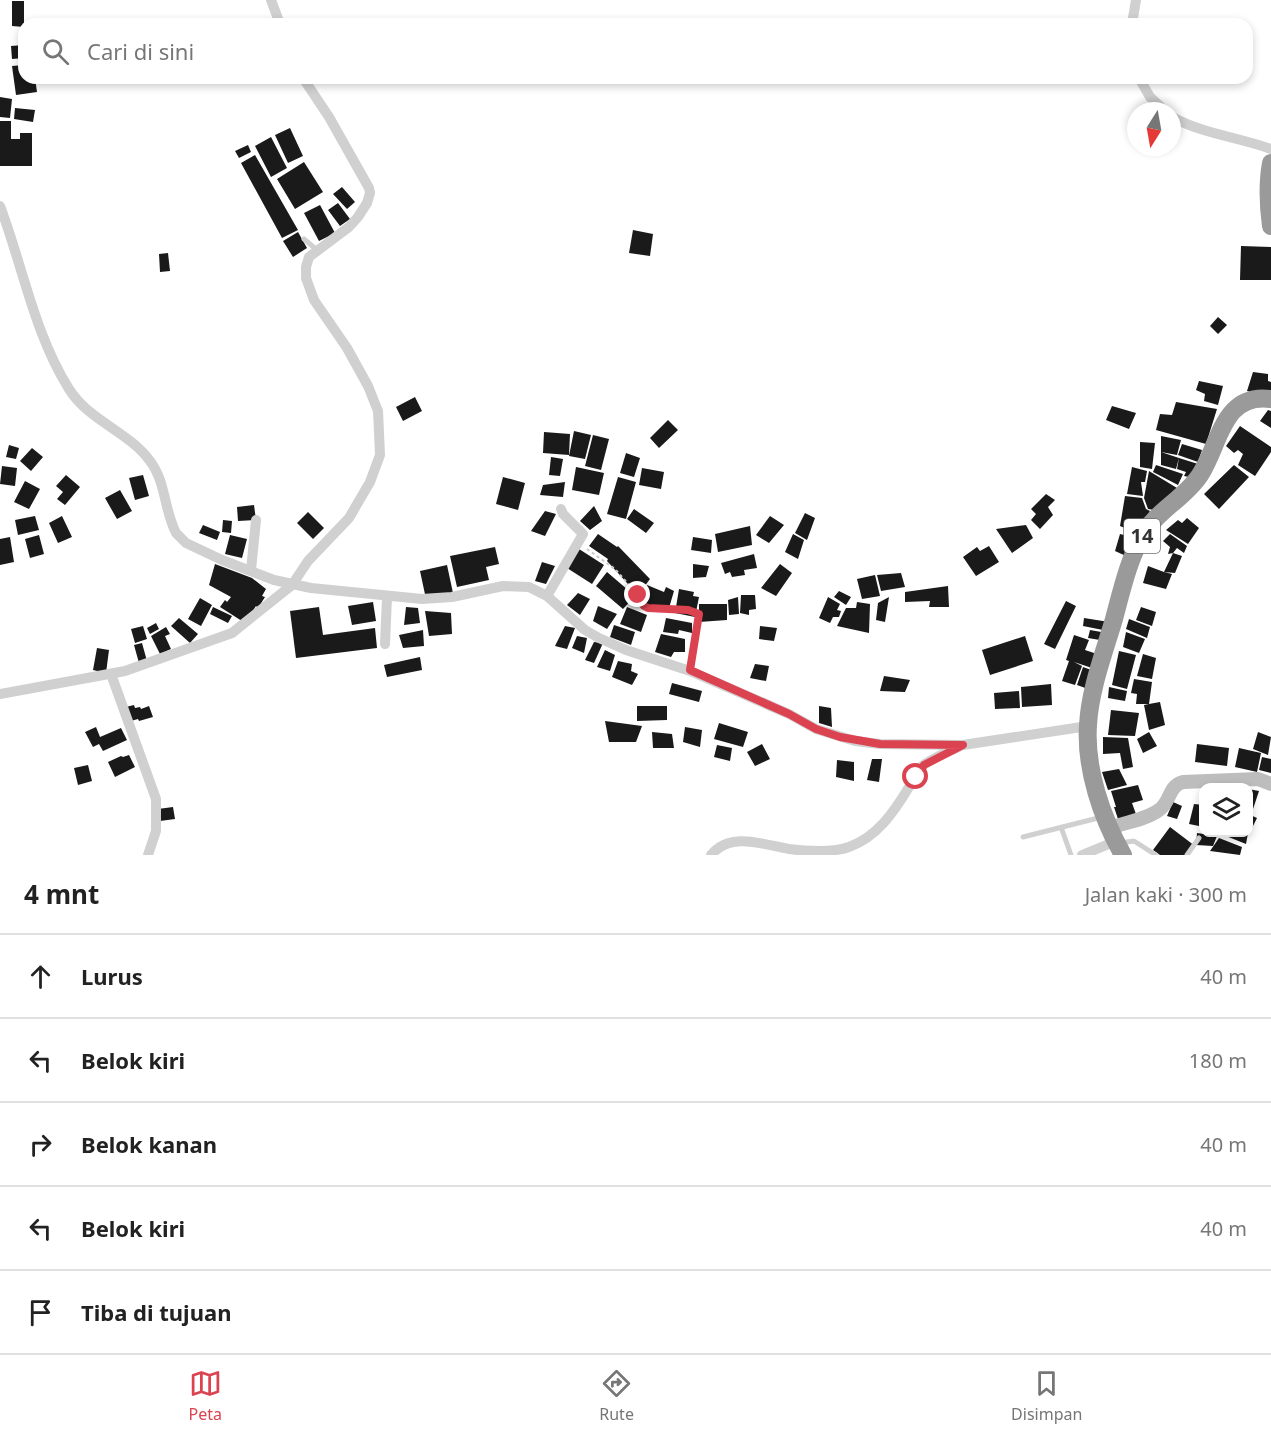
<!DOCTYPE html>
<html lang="id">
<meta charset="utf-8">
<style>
body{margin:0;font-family:"Noto Sans",sans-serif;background:#f2f2f2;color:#222}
.controls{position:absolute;right:18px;bottom:18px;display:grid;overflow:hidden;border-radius:12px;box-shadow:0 3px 9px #0003}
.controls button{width:54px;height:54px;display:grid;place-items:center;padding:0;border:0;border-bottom:2px solid #e0e0e0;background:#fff;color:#222;font:30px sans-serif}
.compass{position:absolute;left:1127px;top:102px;width:54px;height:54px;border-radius:50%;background:#fff;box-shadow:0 3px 9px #0003;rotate:191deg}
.stop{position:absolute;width:18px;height:18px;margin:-14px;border:4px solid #dc4350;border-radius:50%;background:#fff}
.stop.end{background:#dc4350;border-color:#fff;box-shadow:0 2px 6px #0008}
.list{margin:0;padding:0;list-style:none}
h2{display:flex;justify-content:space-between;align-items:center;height:78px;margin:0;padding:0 24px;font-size:26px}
h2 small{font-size:20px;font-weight:400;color:#767676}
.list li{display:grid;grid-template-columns:39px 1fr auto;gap:18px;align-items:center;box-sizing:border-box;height:84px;padding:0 24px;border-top:2px solid #e0e0e0}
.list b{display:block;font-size:22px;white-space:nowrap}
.list em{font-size:20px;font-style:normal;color:#767676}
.icon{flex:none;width:33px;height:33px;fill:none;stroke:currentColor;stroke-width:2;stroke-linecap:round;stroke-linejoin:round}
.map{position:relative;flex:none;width:1271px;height:855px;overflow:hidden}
.search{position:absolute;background:#fff;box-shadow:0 3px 9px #0003;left:18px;right:18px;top:18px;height:66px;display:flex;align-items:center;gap:15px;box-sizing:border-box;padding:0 21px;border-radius:18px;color:#767676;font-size:22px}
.sheet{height:498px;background:#fff}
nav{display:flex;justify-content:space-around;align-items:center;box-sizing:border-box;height:84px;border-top:2px solid #e0e0e0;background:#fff;font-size:16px;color:#767676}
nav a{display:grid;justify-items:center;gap:3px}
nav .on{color:#dc4350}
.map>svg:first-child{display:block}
.building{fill:#1a1a1a}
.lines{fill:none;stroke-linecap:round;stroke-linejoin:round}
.path{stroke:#cacaca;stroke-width:2;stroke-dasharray:3 3;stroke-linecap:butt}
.lane{stroke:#d0d0d0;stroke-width:5}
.street{stroke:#d0d0d0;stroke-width:10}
.secondary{stroke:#bdbdbd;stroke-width:14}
.highway{stroke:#9a9a9a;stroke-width:18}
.route{stroke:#dc4350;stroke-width:8}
.labels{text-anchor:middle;stroke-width:6;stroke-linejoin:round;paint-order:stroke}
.shield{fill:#fff;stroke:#707070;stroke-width:1.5}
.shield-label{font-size:20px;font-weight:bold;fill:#333}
</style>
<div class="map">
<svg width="1271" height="855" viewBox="0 0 1271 855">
<rect width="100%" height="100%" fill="#fff"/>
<path class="building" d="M12,1H24V27L12,26Z
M24,45V58L12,59L11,46Z
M24,65V78H35L37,92L16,95L12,66Z
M0,97L12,99L10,118L0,117Z
M15,108L35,110L33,122L14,119Z
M0,121H11V139H20V133H32V166H0Z
M290,128L303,156L288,163L275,135Z
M271,137L287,168L271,177L255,146Z
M248,145L251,152L239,158L235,151Z
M255,155L298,230L282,238L241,163Z
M304,162L323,192L295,209L277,179Z
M342,187L355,202L347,209L333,194Z
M338,203L350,219L340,226L328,210Z
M320,205L335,233L319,241L304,213Z
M633,230L653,234L650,256L629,253Z
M298,232L307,248L293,257L283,241Z
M1241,246L1271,247V280H1240Z
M168,253L170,271L160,272L159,254Z
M1218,317L1227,325L1218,334L1210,326Z
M1253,372L1268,374V381L1271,382V397L1247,391Z
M1199,381L1223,386L1218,405L1204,401L1205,394L1196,390Z
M415,397L422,411L403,421L396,407Z
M1176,402L1217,409L1206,444L1156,430L1160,414L1172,415Z
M1112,406L1136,413L1129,429L1106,420Z
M1268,410L1271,411V428L1260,421Z
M668,420L678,430L659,448L650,438Z
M1240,426L1271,447V452L1255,476L1238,465L1243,454L1238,450L1234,453L1226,446Z
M574,431L591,435L585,459L569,456Z
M544,432L570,434L569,455L543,453Z
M593,435L609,439L601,470L585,466Z
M1161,436L1181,440L1177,455L1161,452L1179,458L1176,469L1161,465Z
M1140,442L1155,443L1152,469L1140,467Z
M1182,444L1202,450L1198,462L1178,455Z
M9,445L19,448L16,459L6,457Z
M32,448L43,457L31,471L20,461Z
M626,453L640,458L634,477L620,473Z
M551,457L563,459L560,476L549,475Z
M1179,458L1198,464L1193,478L1184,476L1186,472L1177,469Z
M1156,465L1183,474L1178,485L1153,472Z
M1234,465L1249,477L1219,509L1204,494Z
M2,466L17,468L15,486L0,484Z
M576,467L604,473L599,495L572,490Z
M1132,467L1147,471L1145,482H1141L1143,496L1127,494Z
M642,468L664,472L661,489L639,485Z
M1149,471L1177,488L1160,511L1148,509L1144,498Z
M66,475L80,487L65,505L57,499L63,492L56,486Z
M143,475L149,496L135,500L129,478Z
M503,477L525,483L518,510L496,504Z
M618,477L636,482L626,519L607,514Z
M25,481L40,489L29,509L14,502Z
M565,482L563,497L540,495L543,485Z
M120,490L132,511L117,519L105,498Z
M1046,494L1055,500L1048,507L1053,515L1040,529L1031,520L1036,514L1031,509Z
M1125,496L1142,498L1146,509L1150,511L1137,533L1120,526Z
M254,505L256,520L238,521L237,507Z
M594,506L602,521L590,530L580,521Z
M634,509L654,523L646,533L627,519Z
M545,511L556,514L545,536L531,531Z
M308,512L324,528L313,539L297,523Z
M805,513L815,518L807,540L795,533Z
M35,516L39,530L18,535L15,520Z
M62,516L72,537L58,543L49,523Z
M770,516L784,525L769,543L756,535Z
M1187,518L1199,528L1188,544L1166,530L1178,520L1182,523Z
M223,520L232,521L231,533L222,532Z
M203,525L220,532L217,540L199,533Z
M1026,525L1033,538L1012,553L996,529Z
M750,526L752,545L718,552L715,534Z
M598,534L617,547L618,546L650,579L638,595L607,561L608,559L589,546Z
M793,534L804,540L798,559L785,552Z
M1120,534L1132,537L1126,556L1115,551Z
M1170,534L1187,546L1184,553L1177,548L1173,553L1182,556L1175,573L1164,572L1172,574L1166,589L1143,583L1148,566L1164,572L1173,553L1168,554L1170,547L1163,541Z
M39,535L44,554L30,558L25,539Z
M230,535L247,539L242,558L225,554Z
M10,537L14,562L0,565V539Z
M693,537L712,540L711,553L691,550Z
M989,546L999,562L976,576L963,557L977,547L980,551Z
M495,547L499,564L486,567L489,580L457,587L450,556Z
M579,549L604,565L592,584L567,568Z
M754,554L757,568L744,570L745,575L732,577L730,572L725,574L721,563Z
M542,562L555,566L546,584L535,581Z
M215,564L252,578L266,589L262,596L265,597L258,608L256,606L245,623L220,607L225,600L227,602L231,597L209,585Z
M693,564L709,566L706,577L693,578Z
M780,564L792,573L776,596L761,588Z
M447,565L453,593L426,599L420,571Z
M607,572L635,596L623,609L596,586Z
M901,573L905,587L881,591L877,575Z
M875,575L880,596L862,599L857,579Z
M647,585L664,592L666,587L674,591L669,608H647L641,598Z
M948,586L949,607H929L930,601L905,602V592Z
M679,589L694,592L693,596L699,597L695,617L675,613Z
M839,591L851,597L846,605L834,597Z
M578,593L590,599L580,615L567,605Z
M741,595H755L756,609L749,610V615L740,613Z
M738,597L739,614L729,615L728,600Z
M828,597L840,604L837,610L841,611L839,617H833L830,623L819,618Z
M889,597L885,622L876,620L878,603Z
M200,598L212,605L201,626L188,619Z
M1066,601L1076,606L1055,649L1044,644Z
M373,602L376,621L352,625L348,606Z
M857,602L870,604L869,633L837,626L846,608H856Z
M699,604H727V620L699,622Z
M598,606L617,614L607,629L593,621Z
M213,607L232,616L228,623L210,614Z
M319,607L323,635L375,628L377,648L296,658L290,611Z
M406,607L418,608L420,623L404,625Z
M627,607L647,615L641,632L620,624Z
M1141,607L1156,612L1152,626L1136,620Z
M425,611L451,613L452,634L429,636Z
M179,618L198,634L190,643L171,626Z
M666,618L692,623V633L679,630L678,634L663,632Z
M1084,618L1109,622L1108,631L1083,626Z
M1129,619L1150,627L1147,638L1126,629Z
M156,623L159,629L150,634L147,628Z
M614,625L635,632L631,645L610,637Z
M143,626L147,639L135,643L131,629Z
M565,626L575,628L567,649L555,646Z
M760,626L777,628L774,641L759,639Z
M166,627L170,634L165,636L171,649L160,654L151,636Z
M423,630L424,646L403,648L399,635Z
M1090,630L1107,633L1106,641L1088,638Z
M1126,632L1145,639L1139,653L1123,647Z
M661,634L685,639V652H674L671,657L655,652Z
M1074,635L1089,640L1085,650L1100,655L1095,669L1074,662L1082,666L1075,685L1062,681L1069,661L1066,660Z
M577,636L587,638L584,653L572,648Z
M1025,636L1033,661L990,675L982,650Z
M594,642L603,643L594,663L585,660Z
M142,643L147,661L139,663L134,645Z
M97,648L109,650L106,673L93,670Z
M605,650L615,655L610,671L597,667Z
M1119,651L1136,655L1127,689L1112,685Z
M1143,654L1156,658L1152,679L1137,676Z
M420,657L422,670L387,677L384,665Z
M618,661L632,664L631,671L638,674L632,685L612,677Z
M755,664L769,666L766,681L750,678Z
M1083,667L1094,671L1088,689L1077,685Z
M884,676L910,680L905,692L880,691Z
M1134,679L1152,682L1149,704L1160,702L1165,725L1149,730L1144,705L1149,704H1136L1137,694L1131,693Z
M672,683L702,691L699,702L669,694Z
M1051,684L1052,705L1022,707L1021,687Z
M1109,687L1127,691L1125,701L1108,698Z
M1019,691L1020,708L995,709L994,693Z
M134,705L135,708L140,707L141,709L149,706L153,717L139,721L138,719L131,721L126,707Z
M637,706H667V720L637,721Z
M819,706L831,708L832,727L819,723Z
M1111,710L1139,713L1135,736L1108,735Z
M605,721L642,726L636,742H609Z
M719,723L748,732L743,747L714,739Z
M96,727L100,737L121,728L127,740L103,751L99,744L93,747L85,732Z
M685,727L702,730L700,747L683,742Z
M652,732L672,734L674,748H653Z
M1149,732L1157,746L1143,753L1137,739Z
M1258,732L1271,737L1268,755L1253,749Z
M1103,737L1128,738L1133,767L1123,769L1120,753L1103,754Z
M762,744L770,759L755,766L747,752Z
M1197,744L1229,748L1227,766L1195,762Z
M717,745L732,748L730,761L714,757Z
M1239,748L1261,753L1257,772L1235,767Z
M129,755L135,767L115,777L108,762L121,756L123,757Z
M1262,757L1271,759V773L1259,770Z
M872,759H882L879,782L867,780Z
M837,760L854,762V781L836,777Z
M88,765L92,781L78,785L74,768Z
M1119,769L1127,785L1108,790L1102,772Z
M1138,785L1143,800L1132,803L1137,817L1119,822L1114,807H1116L1111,791Z
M1248,789L1259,791L1252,812L1248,811Z
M1173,802L1182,806L1177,819L1167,816Z
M1194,804L1204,805V827L1189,824Z
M173,807L175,819L160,821L158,809Z
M1248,814L1257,818L1252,828L1248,827Z
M1170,827L1195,846L1189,855H1160L1153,850Z
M1227,832L1248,833L1246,844L1226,836Z
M1197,833L1217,836L1213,846L1196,845Z
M1219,838L1242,847L1240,855L1210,851Z"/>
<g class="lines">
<path class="path" d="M587,549L615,569L638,595L644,606L647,608L688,610L699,614L691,662"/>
<path class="lane" d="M304,239L317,250
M1061,827L1071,855
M1023,837L1102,817
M1120,843L1134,841L1156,855
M1187,855L1199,838"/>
<path class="street" d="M271,0L280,24
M1132,24L1136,0
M1139,78L1150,97L1165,111
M1172,117C1203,134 1238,137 1271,149
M0,206C23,267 34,333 69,389C89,421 128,431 150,461C166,482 164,510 176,533L186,543L222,560L274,580L311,588L422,599L452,597L503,586L529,587L547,596L585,630L599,638L626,650L690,671L789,714L816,729L855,741L880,744L963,745L1088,726
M251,570L256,520
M547,596L583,534L563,514L561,509
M385,644L387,597
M111,674L156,799V831L148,855
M0,694L125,671L232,633L292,585L308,561L349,518L370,482L380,455L378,411L368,386L347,348L314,300L306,278V267L309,257L349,227L358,217L367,203L370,193L369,188L329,117L303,78
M711,855C731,831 764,845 789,849C804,851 834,853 849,847C877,837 894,812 909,787C913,781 916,772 921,767C931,758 949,752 962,745
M1082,855L1116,841"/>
<path class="secondary" d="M1108,828C1124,823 1145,820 1159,810C1171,802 1168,786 1183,782L1258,779L1271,784"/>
<path class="highway" d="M1271,163C1267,185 1268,204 1271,226
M1123,855C1102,818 1085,769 1088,725C1090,689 1104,653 1114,619C1121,593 1129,557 1144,533C1158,510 1185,498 1200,475C1220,445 1222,392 1271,399"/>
</g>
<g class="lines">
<path class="route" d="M638,595L644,606L648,608L688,610L699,614L690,670L789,714L816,729L840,737L880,744L963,745L924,765L916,777"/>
</g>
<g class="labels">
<rect class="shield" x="1124" y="519" width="36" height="34" rx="4.5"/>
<g class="shield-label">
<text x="1142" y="543">14</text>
</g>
</g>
</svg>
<div class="controls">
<button><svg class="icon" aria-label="layers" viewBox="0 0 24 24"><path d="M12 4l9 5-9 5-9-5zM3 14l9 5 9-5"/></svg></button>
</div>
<svg class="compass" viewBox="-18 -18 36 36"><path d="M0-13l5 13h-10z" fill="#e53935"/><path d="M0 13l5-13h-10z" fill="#767676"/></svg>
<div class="stop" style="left:916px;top:777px"></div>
<div class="stop end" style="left:638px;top:595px"></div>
<div class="search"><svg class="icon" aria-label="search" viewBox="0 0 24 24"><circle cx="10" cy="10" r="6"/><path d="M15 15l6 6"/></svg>Cari di sini</div>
</div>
<section class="sheet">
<h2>4 mnt<small>Jalan kaki · 300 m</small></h2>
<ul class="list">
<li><svg class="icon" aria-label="ahead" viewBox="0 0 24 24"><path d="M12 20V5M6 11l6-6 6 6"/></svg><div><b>Lurus</b></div><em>40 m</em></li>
<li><svg class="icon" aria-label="left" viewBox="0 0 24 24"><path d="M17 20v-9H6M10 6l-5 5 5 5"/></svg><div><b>Belok kiri</b></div><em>180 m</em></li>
<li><svg class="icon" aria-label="right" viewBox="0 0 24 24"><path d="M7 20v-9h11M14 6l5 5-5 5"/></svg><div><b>Belok kanan</b></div><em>40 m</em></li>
<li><svg class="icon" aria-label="left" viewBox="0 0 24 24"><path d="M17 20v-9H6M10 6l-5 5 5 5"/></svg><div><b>Belok kiri</b></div><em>40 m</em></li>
<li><svg class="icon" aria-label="arrive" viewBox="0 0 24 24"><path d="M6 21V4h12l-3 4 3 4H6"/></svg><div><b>Tiba di tujuan</b></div></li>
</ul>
</section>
<nav>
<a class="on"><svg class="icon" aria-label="map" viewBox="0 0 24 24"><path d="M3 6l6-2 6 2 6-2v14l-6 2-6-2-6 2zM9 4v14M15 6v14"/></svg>Peta</a>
<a><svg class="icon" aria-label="directions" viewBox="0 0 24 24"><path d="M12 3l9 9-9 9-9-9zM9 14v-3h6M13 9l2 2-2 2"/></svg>Rute</a>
<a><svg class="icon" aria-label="saved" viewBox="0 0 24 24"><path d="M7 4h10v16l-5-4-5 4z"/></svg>Disimpan</a>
</nav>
